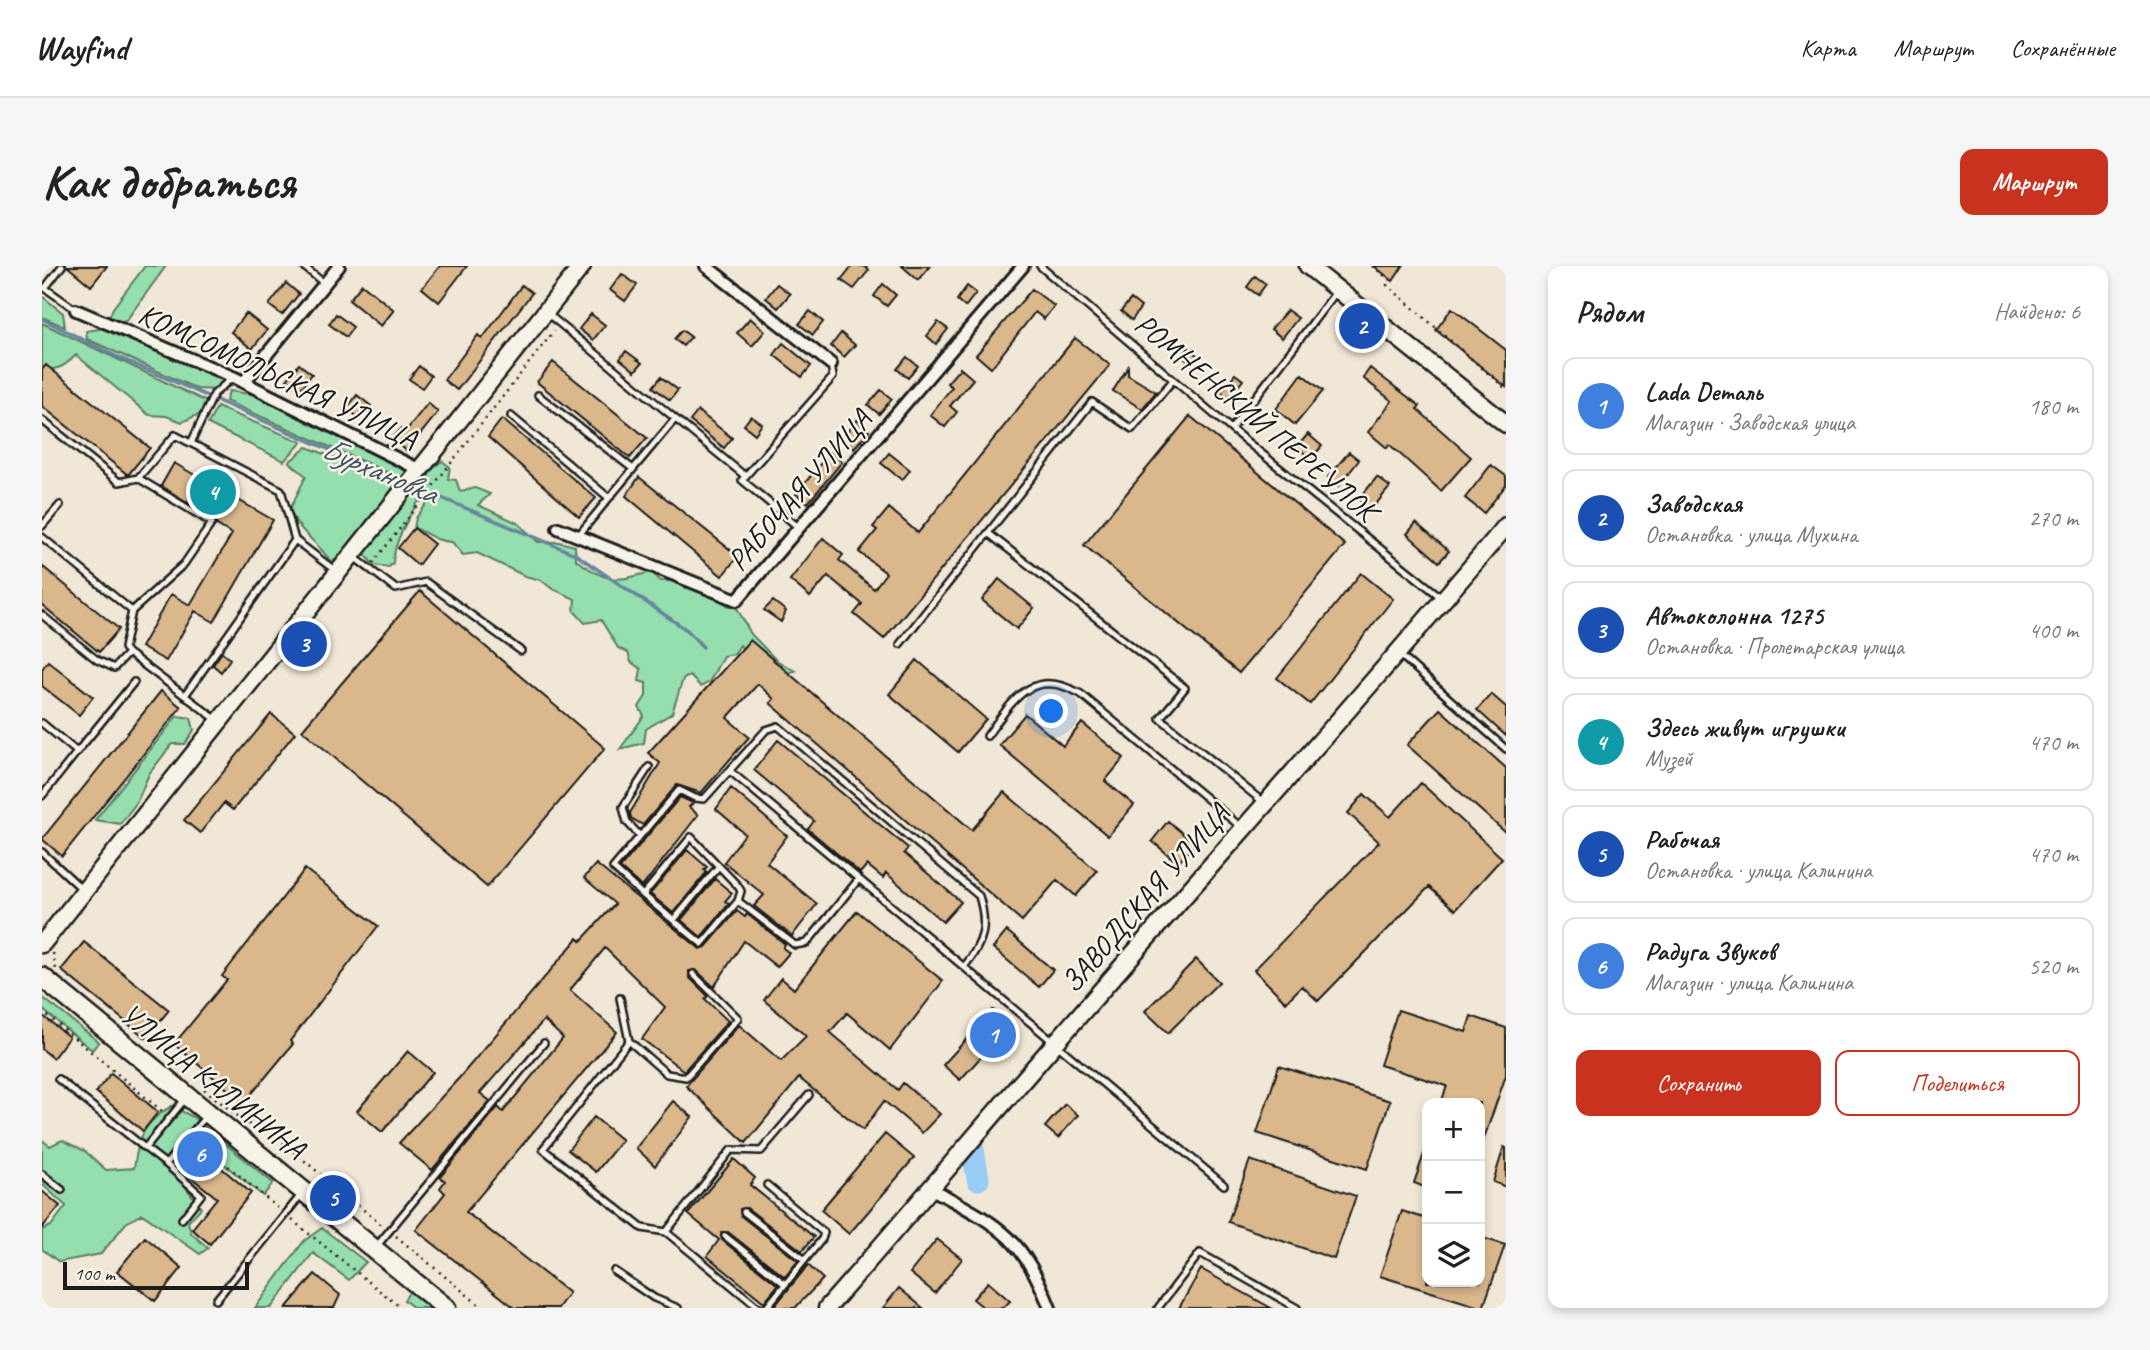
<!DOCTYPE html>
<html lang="ru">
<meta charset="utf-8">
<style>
body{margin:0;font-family:Caveat,sans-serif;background:#f6f6f6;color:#222}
.controls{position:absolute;right:21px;bottom:21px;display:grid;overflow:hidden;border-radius:14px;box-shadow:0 4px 10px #0003}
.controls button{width:63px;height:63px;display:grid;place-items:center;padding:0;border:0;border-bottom:2px solid #e0e0e0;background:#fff;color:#222;font:35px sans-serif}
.scale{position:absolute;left:21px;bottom:18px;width:186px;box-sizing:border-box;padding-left:7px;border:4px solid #1c1c1c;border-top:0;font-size:19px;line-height:24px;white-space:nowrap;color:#1c1c1c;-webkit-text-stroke:5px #f7f3e8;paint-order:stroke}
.you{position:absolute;left:1010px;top:446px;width:24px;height:24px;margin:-18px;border:5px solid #fff;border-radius:50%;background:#1a73e8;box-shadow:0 0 0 10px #1a73e833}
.badge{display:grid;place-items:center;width:46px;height:46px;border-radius:50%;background:#c8321e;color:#fff;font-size:23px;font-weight:700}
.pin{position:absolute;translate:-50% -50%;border:4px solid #fff;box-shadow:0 2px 7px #0006}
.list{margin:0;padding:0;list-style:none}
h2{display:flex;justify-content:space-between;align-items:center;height:91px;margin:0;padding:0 28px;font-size:30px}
h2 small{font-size:23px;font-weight:400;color:#767676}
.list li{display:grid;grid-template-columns:46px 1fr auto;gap:21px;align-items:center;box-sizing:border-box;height:98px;margin:0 14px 14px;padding:0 14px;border:2px solid #e0e0e0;border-radius:14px}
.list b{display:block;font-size:26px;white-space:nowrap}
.list p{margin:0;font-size:23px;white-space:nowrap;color:#767676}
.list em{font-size:23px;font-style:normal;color:#767676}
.actions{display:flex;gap:14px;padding:21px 28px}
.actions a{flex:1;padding:16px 0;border:2px solid #c8321e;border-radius:14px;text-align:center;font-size:24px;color:#c8321e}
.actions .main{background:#c8321e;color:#fff}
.icon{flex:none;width:38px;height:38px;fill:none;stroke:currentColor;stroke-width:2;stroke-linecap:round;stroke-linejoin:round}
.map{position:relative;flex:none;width:1464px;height:1042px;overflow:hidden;border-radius:14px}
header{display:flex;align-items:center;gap:42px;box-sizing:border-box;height:98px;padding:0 35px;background:#fff;border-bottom:2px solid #e0e0e0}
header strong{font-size:33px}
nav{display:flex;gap:38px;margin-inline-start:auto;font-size:24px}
.intro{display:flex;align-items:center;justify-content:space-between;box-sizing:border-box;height:168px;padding:0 42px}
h1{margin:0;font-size:49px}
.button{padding:18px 32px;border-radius:14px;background:#c8321e;color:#fff;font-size:24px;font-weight:700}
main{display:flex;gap:42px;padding:0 42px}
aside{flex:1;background:#fff;border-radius:14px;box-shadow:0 4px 10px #0003}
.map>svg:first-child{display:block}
.green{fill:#95dead;stroke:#587d64;stroke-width:2}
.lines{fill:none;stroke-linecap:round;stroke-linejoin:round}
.stream{stroke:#66869e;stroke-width:3.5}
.river{stroke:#97ccf5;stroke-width:23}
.building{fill:#dab88c;stroke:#1c1c1c;stroke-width:2}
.lane-casing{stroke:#1c1c1c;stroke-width:10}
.street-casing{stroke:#1c1c1c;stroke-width:16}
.secondary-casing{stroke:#1c1c1c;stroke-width:21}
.primary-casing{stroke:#1c1c1c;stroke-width:23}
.path{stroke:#1c1c1c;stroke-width:2.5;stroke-dasharray:2 5;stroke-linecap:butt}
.lane{stroke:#f7f3e8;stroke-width:5}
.street{stroke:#f7f3e8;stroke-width:10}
.secondary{stroke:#f7f3e8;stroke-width:16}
.primary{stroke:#f7f3e8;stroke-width:18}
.rail{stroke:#1c1c1c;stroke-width:3.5;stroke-dasharray:10 5;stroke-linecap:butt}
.labels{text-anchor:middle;stroke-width:5;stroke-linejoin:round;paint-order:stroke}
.street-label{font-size:30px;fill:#1c1c1c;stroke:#f7f3e8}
.water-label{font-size:32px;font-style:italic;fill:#41515d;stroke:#f7f3e8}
</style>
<header>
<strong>Wayfind</strong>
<nav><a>Карта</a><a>Маршрут</a><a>Сохранённые</a></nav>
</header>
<div class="intro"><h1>Как добраться</h1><a class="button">Маршрут</a></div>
<main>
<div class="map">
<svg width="1464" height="1042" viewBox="0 0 1464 1042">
<rect width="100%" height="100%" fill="#f1e7d6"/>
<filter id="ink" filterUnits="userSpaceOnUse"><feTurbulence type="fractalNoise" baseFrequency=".0143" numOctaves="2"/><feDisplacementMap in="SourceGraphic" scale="14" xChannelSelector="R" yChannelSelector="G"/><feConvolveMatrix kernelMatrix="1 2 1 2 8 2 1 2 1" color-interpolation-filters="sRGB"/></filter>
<g filter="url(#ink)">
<path class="green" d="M103,0H124L83,56L67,52L71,42Z
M0,30L21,47L23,61L0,51Z
M0,57L165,136L158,148L140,156L124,150L107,149L34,89C24,99 14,107 0,101Z
M75,60L189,110L194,119L173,124L155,123L45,73L44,65Z
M187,125L224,130L372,206L365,215L184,135Z
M175,141L260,176L242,195L166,158Z
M265,181L346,213L355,220L302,290L289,296C276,276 254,264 248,243L264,210L247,196Z
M400,195L408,201L406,213L414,214L418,225L433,222L448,228L436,239L476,257L496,276H517L533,280L534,294C568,317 571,316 609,306L619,315H634L644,322L656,321L687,340L695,342L709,368L734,394L753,405L732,411L707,393L698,379L692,388L681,390L668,415L659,421L648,410L641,413L630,447L604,463L602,477L578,483L602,450L597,441L604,430V417L597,415L599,403L589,396L586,387L576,382L559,354L543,357L532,345L533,333L509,322L499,314L483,310L435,287L421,289L410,276C391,275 389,268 372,262L374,252L389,232C383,213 384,207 400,195Z
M373,224L381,229C369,246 351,277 351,297L347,301L331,299L320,283L365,229Z
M135,450L149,452L152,464L143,478H130L107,508L95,536L78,558L53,554Z
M0,731L57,776L50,784L0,743Z
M130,840L151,851L231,917L221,930L149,871L127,898L159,942L146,956L149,967L166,982L158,988L100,948L84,957L59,988L17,996L0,983V964L9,960L24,940L0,918V874L8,880L20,874L43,885L64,904L92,902C96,872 102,855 130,840Z
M280,962L324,996L307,1014L271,987L229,1042H213L262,975Z
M370,1022L393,1042H372L362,1034Z"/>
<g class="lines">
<path class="stream" d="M0,53L76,91L361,216
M371,220L533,288L645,364L661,381"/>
<path class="river" d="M931,884L936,913"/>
</g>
<path class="building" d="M25,0H65L49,20Z
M398,0H425L397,36L380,22Z
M810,0H822L827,4L812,23L799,14Z
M860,0H888L876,14Z
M1332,0H1361L1351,15Z
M580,8L595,19L583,35L568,24Z
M1213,10L1224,18L1216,29L1205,21Z
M244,17L257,28L240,49L227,39Z
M320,18L352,44L339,60L307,34Z
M735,18L748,28L736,42L724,32Z
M841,18L854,29L845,40L832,30Z
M480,19L490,27L415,124L402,114L436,69L440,73Z
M925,20L934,27L923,41L915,34Z
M990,23L1012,40L1002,53L993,46L949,102L934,89Z
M1089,33L1099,41L1090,54L1079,45Z
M1410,42L1464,84V121L1394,64Z
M1245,44L1256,52L1240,72L1229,63Z
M768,45L781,56L771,69L757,58Z
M204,47L225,64L210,83L189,66Z
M294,48L311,61L304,71L287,58Z
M549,48L563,59L551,74L537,63Z
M708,52L723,65L710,80L695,67Z
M896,56L906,63L894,78L885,70Z
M640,64L649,71L641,80L632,73Z
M799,67L813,79L802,91L789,80Z
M1033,72L1068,99L842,373L812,348L820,338L786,310L768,331L748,314L781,272L801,289L797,294L832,323L844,307L817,286L835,264L831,261L847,242L876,267Z
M741,77L769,100L760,111L732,89Z
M1147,82L1158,92L1151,100L1140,90Z
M584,85L600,97L593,105L578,93Z
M865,91L876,100L866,112L855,103Z
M511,96L605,172L588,192L495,116Z
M257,98L270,108L258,124L245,114Z
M4,99L108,182L86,209L0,140V104Z
M377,100L389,110L380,122L367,113Z
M1086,101V109L1114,126L1100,143L1071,125Z
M918,102L931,113L908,140L915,146L903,161L888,149L910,121L905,117Z
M1328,102L1378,140L1375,143L1429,191L1399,225L1347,178L1345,182L1326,166L1350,135L1321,112Z
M1193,108L1201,114L1187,132L1179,126Z
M1260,108L1281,125L1253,159L1234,143Z
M619,111L636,124L628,134L611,121Z
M839,124L850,133L837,148L826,139Z
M315,129L329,140L318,153L305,142Z
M386,137L396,146L365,185L350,173L359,163L363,166Z
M656,145L690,172L682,182L648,155Z
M709,150L720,158L713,168L702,159Z
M1148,150L1303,279L1197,407L1042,279Z
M460,153L554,232L537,251L446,171Z
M815,154L827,165L812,182L800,172Z
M1266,168L1280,180L1269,193L1255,181Z
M788,186L800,196L766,237L754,228Z
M1307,186L1317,194L1297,220L1286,211Z
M847,187L868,204L860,214L839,197Z
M132,197L231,254L172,356L153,345L124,395L99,381L129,328L148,339L190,268L175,259L173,253L119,220Z
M1449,199L1464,210V219L1442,247L1423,232Z
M597,211L696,290L680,310L584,230Z
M1335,211L1348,221L1330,243L1317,233Z
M1374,257L1407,285L1397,296L1365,268Z
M372,262L392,278L376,299L356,282Z
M0,300L77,363L57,386L0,339Z
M1319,307L1351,333L1268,438L1235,412Z
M957,313L992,342L975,363L940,334Z
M378,325L563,482L445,621L260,464Z
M731,335L744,345L739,356L722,344Z
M708,374L930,564L962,526L1055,605L1034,630L1015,614L980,655L728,437L732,433L716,418L685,452L707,471L659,527L635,519L601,559L589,552L588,547L618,497L606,487Z
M180,386L188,393L179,406L171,399Z
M875,394L944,453L916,486L847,428Z
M6,395L51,431L37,449L0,420V403Z
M119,425L139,441L20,590L0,573Z
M1449,428L1464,441V470L1435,444Z
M1398,443L1464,502V567L1365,479Z
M229,448L253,467L191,544L182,537L158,567L142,554Z
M983,448L1021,480L1040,457L1082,492L1063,515L1092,539L1066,570L957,479Z
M736,474L866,582L862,587L919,636L901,656L844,607L841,612L825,599L818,607L766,563L772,555L712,504Z
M1379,517L1460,592L1413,644L1387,621L1276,735L1260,720L1244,736L1212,704L1337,576L1306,547L1322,528L1348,551Z
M689,522L745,570L725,597L775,638L750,670L712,640L722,629L682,596L703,568L674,543Z
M638,531L651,537L647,541L656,549L600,621L578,602Z
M1126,555L1153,578L1136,597L1110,575Z
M645,584L665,601L662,604L665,606L631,647L608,628Z
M554,598L658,683L664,681L695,645L703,651L705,648L743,678L741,682L747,687L735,701L702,675L672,721L654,704L647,705V711L666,730L663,733L686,755L642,805L600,773L623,741L563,682L528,724L575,766L424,946L527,1027L516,1042H473L374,964L403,927L398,922L403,915L398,911L456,841L461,846L521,772L502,754L438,827L448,835L390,904L357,877L418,811L536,672L539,675L573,638L542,612Z
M263,603L336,660L248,775L251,778L202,837L132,778L185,714L180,710Z
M673,613L690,627L683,635L687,638L659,671L639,654Z
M815,645L901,715L848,784L805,747L788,766L856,824L861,817L898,848L880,867L842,835L821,864L757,812L704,877L644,820L697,759L739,795L764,770L722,734L739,712L752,723Z
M965,665L1011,704L997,721L951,682Z
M42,676L127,744L104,772L19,704Z
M1154,693L1177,716L1126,767L1103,745Z
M951,744L968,759L918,814L901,799Z
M1356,744L1424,766L1429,750L1464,762V809L1439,881L1438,837H1399L1405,820L1338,799Z
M0,749L27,771L11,792L0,783Z
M366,785L391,806L340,866L315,845Z
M1237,800L1348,835L1325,903L1215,867Z
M69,807L116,846L101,865L54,826Z
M631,835L650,851L613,900L594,882Z
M1023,838L1036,849L1016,872L1003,861Z
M552,851L580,874L554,906L526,884Z
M843,868L872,892L807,968L779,944Z
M1462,881L1464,882V921L1451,916Z
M1384,882H1385V922L1372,917Z
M157,883L209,927L168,978L150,963L175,932L140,904Z
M692,893L713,912L708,919L772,971L760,985L705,942L698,943L699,950L756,995L743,1011L686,966L679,967L680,974L736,1019L722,1036L665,990L677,974L646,948Z
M1208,894L1314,930L1292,993L1186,956Z
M0,925L18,940L0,962Z
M1360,945L1385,953V1016H1438V971L1463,979L1441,1042L1338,1010Z
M103,971L140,1002L113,1035L75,1005Z
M895,973L920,993L893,1027L868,1007Z
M766,999L781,1013L753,1042H731Z
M1159,1003L1229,1042H1137Z
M273,1008L298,1029L292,1042H244Z
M946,1016L968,1035L961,1042H942L931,1033Z
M857,1022L881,1042H841Z"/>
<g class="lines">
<g class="lane-casing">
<path id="lane" d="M20,0L3,22L34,44
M261,0L283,18
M998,0L1189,163L1400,332
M506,48L703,210
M496,129L591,203
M469,150L567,232L536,270
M0,154L77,216L96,212L133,169L239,224L253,274L144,428
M1189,163L1294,26
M149,177L172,128L191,111
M567,232L633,153
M0,260L18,239
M756,261L700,214L791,111L789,98
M946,267L1143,422L1118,452L1221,536
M0,271L90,345L82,382L86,387
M253,274L295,306
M312,291L354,323L384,316L479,385
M90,345L142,298L170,257L96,212
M0,349L55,394L72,402L86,387L175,454
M858,378L1050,136L1090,163L1131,114
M1357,388L1464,483
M0,457L35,486L0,530
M945,470C972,433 990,400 1039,428L1199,561
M35,486L92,416
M688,505L1182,919
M598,570L585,556L581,541L607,501
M0,586L41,624
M601,629L571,602L637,524L653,532L662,533L724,464L736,460L937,630C946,660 942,676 922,701
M696,635L699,625L696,620L649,571L601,629L660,678L696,635L753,679L765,677L816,614
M632,654L676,601
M578,732L587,775L501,883L600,962L624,966
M587,775L625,808L644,811L696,752L651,708
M16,813L103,882L143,833
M103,882L124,898
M0,908L20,924
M702,946L763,994
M140,953L159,929L124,898L164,850
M683,970L743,1018
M334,981L502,777
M572,1005L612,1032L636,1042
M174,1034L259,929
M717,1042L624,966L689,884L719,885L767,829
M724,1042L780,973L782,967L725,919
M1116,1042L1158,987L1255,1042"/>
</g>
<g class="street-casing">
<path id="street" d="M664,0L789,98
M34,44L191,111L378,204
M202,116L297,0
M516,262L695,334L981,0
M890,923C957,960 979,968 1008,1042"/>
</g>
<g class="secondary-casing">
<path id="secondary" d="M1266,0L1464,158
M0,678L540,0
M785,1042C863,954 938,863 1016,774C1165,602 1318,434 1464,260"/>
</g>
<g class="primary-casing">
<path id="primary" d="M0,711L404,1042"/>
</g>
<path class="path" d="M1330,0L1348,14L1345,19L1464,123
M331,297L512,65
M11,687L14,703
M0,745L121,846
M162,823L206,858L217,857L341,960
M154,873L237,943
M250,954L359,1042
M354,970L441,1042"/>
<use href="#lane" class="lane"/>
<use href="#street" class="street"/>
<use href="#secondary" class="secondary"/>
<use href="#primary" class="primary"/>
<path class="rail" d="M1463,1042L1464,1040"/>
</g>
</g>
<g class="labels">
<g class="street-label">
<text transform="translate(236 110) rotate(25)" y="10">КОМСОМОЛЬСКАЯ УЛИЦА</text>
<text transform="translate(1214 151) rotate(40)" y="10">РОМНЕНСКИЙ ПЕРЕУЛОК</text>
<text transform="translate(757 224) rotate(-49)" y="10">РАБОЧАЯ УЛИЦА</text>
<text transform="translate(1103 632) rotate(-49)" y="10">ЗАВОДСКАЯ УЛИЦА</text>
<text transform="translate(171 815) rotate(39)" y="10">УЛИЦА КАЛИНИНА</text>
</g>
<g class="water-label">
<text transform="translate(338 204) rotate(23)" y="11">Бурхановка</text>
</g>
</g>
</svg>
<div class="controls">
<button>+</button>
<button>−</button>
<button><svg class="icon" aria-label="layers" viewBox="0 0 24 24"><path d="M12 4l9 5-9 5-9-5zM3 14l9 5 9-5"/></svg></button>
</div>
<div class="scale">100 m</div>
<div class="you"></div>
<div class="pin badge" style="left:951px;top:769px;background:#3f7fe0">1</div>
<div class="pin badge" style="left:1320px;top:60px;background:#1a4fb4">2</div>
<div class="pin badge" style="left:262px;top:378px;background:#1a4fb4">3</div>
<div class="pin badge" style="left:171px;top:226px;background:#0f9aa8">4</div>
<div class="pin badge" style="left:291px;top:932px;background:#1a4fb4">5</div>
<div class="pin badge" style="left:158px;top:888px;background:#3f7fe0">6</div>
</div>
<aside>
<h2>Рядом<small>Найдено: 6</small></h2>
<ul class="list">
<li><span class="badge" style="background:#3f7fe0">1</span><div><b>Lada Dеталь</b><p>Магазин · Заводская улица</p></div><em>180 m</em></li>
<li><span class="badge" style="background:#1a4fb4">2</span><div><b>Заводская</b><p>Остановка · улица Мухина</p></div><em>270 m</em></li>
<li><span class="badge" style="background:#1a4fb4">3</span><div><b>Автоколонна 1275</b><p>Остановка · Пролетарская улица</p></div><em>400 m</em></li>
<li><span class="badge" style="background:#0f9aa8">4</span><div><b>Здесь живут игрушки</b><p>Музей</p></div><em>470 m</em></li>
<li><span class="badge" style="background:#1a4fb4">5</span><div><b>Рабочая</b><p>Остановка · улица Калинина</p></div><em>470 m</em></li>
<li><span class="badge" style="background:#3f7fe0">6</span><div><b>Радуга Звуков</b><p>Магазин · улица Калинина</p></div><em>520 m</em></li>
</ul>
<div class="actions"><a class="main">Сохранить</a><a>Поделиться</a></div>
</aside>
</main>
